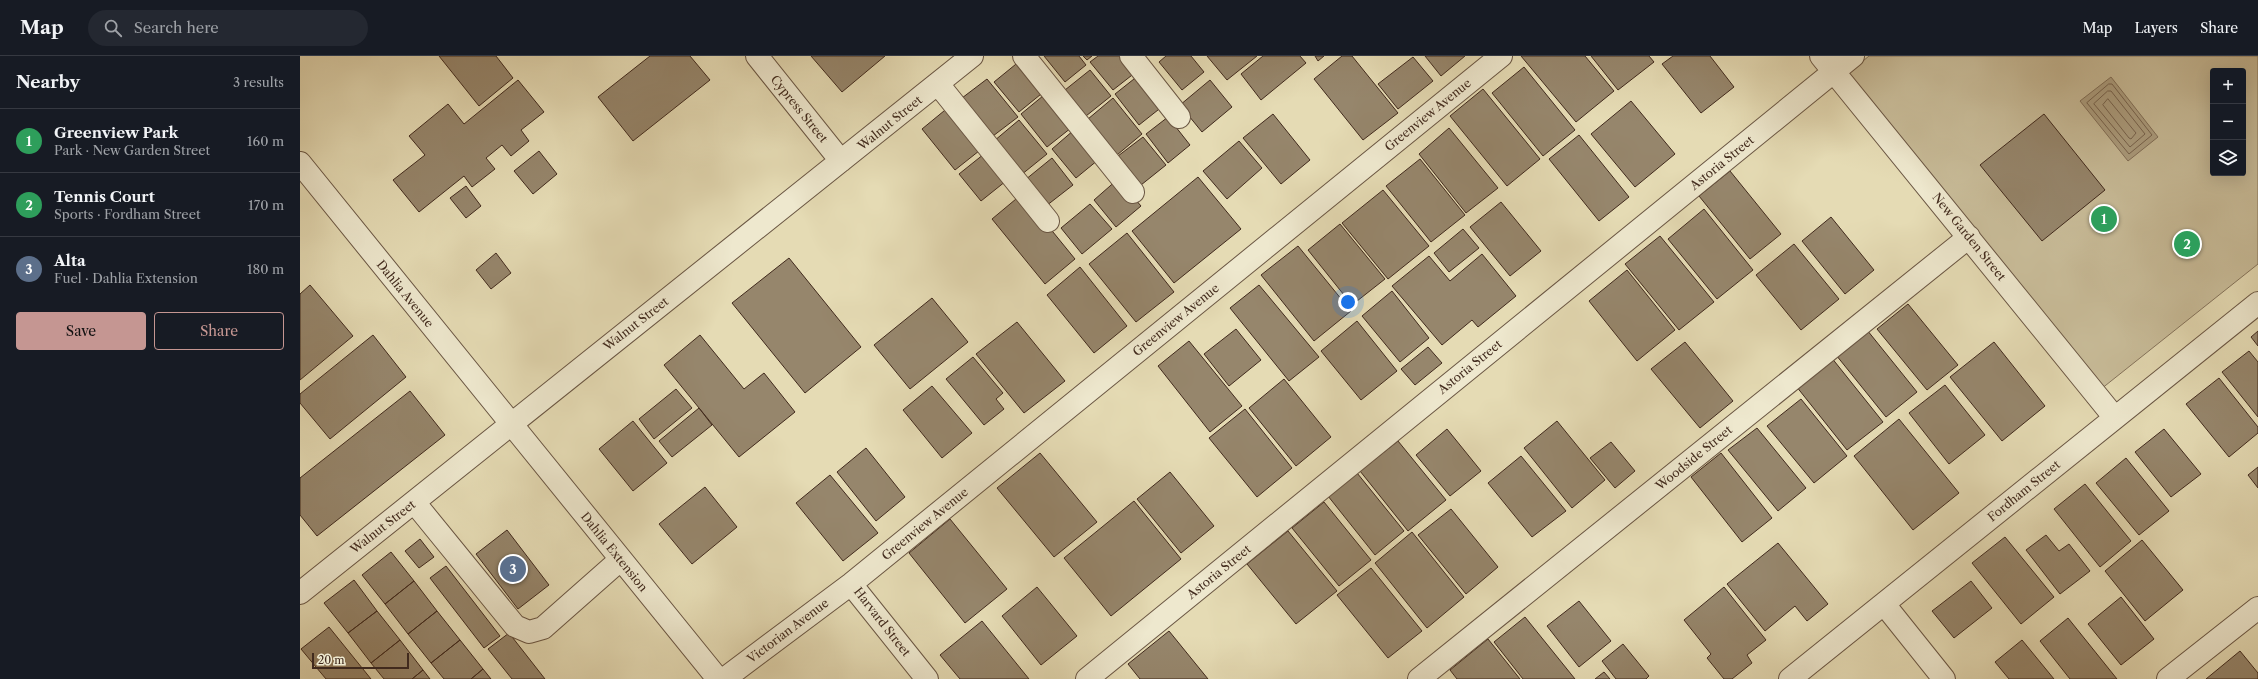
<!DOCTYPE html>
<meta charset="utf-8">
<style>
body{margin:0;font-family:"Libre Caslon Text",serif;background:#242831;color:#f1f3f6}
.controls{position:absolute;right:12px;top:12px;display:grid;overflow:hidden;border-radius:4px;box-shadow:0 4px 16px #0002}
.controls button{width:36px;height:36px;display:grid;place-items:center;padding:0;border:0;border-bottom:1px solid #363941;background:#171b24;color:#f1f3f6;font:20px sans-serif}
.scale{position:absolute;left:12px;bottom:10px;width:97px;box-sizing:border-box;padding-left:4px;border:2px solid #412a1d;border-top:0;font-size:11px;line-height:14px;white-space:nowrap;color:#412a1d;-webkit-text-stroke:3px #eee8ce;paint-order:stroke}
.you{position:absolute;left:1048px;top:246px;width:14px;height:14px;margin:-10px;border:3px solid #fff;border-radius:50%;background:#1a73e8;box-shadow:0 0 0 6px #1a73e833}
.badge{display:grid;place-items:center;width:26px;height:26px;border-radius:50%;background:#c59692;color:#fff;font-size:13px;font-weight:700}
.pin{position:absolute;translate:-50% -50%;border:2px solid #fff;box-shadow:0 1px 4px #0006}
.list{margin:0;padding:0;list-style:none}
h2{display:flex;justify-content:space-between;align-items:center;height:52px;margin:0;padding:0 16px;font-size:17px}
h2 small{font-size:13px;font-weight:400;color:#9ea1a6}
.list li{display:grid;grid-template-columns:26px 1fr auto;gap:12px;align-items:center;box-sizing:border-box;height:64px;padding:0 16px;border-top:1px solid #363941}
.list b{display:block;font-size:15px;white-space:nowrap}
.list p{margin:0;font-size:13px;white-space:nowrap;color:#9ea1a6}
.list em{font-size:13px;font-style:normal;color:#9ea1a6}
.actions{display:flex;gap:8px;padding:12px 16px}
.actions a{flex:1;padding:9px 0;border:1px solid #c59692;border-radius:4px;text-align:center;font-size:14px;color:#c59692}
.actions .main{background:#c59692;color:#111}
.icon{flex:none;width:22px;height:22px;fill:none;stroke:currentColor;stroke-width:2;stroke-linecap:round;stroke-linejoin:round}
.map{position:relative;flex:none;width:1958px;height:623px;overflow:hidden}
header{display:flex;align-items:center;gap:24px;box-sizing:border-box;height:56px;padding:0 20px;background:#171b24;border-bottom:1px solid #363941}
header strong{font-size:19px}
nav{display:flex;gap:22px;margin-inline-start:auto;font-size:14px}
.search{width:280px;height:36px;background:#242831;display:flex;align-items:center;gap:10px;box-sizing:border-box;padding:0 14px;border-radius:22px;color:#9ea1a6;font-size:15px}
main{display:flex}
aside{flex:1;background:#171b24}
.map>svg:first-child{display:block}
.green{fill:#c9bd9a;stroke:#85745c;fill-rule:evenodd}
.water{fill:#ad9f81;stroke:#827059}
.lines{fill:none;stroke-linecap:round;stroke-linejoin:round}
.shore{stroke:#77644f;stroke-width:1}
.building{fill:#96866c;stroke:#412a1d}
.minor-casing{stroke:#6a5643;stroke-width:24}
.minor{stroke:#eee8ce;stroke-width:22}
.labels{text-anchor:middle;stroke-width:4;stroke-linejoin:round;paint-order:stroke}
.street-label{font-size:12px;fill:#412a1d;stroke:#eee8ce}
</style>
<header>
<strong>Map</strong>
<div class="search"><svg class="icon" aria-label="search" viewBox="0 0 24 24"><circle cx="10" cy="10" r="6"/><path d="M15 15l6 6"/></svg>Search here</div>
<nav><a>Map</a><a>Layers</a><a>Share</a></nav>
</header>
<main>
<aside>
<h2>Nearby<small>3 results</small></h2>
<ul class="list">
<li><span class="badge" style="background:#2e9e5b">1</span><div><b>Greenview Park</b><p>Park · New Garden Street</p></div><em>160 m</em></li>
<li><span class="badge" style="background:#2e9e5b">2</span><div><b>Tennis Court</b><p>Sports · Fordham Street</p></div><em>170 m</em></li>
<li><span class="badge" style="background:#5c6f8a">3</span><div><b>Alta</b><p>Fuel · Dahlia Extension</p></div><em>180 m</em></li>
</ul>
<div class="actions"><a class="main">Save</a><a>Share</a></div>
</aside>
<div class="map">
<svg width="1958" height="623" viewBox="0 0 1958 623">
<rect width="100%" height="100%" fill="#e5dbb4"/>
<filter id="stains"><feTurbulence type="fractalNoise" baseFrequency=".005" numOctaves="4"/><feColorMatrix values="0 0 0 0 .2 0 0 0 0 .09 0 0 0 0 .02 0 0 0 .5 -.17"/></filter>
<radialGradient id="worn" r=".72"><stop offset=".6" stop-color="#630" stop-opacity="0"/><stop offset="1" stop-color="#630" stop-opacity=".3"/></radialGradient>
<path class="green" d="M1569,0H1958V208L1791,341L1540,24ZM1913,15H1943V117H1913Z"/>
<path class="water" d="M1811,21L1858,81L1828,105L1780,45Z"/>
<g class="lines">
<path class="shore" d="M1809,28H1812L1852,79L1829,98L1787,47Z
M1808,35H1811L1845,78L1830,91L1794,48Z
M1808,43L1836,77L1831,83L1829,82L1803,49Z"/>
</g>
<path class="building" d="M139,0H196L213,22L179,50Z
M350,0H390L410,24L333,85L298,41Z
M511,0H585L542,36Z
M744,0H779L786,9L765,26Z
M783,0H792L787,4Z
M798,0H823L836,16L813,34L790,6Z
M866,0H891L904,16L882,34L859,6Z
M907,0H957L927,24Z
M963,0H1000L1006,7L961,44L941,18Z
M1015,0H1024L1018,5Z
M1042,0H1052L1098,57L1063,84L1014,23Z
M1125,0H1165L1141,20Z
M1221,0H1285L1314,35L1276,66Z
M1291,0H1349L1354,6L1318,34Z
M1373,0H1410L1434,31L1401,57L1362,8Z
M1113,1L1133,25L1098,53L1078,28Z
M721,4L746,34L719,56L694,26Z
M1224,11L1275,74L1243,100L1192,37Z
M790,14L811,40L786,60L765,34Z
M839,19L863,50L839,69L815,38Z
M687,23L718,61L693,80L662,42Z
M218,24L244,56L221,74L229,85L211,100L202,89L186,102L195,113L172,131L164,120L119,156L93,124L125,99L109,80L148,48L164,68Z
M910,24L932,51L902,76L880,49Z
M1183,33L1240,103L1207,130L1150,60Z
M749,35L776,68L747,91L721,58Z
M813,42L842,78L817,99L788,63Z
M1331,45L1375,98L1335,131L1291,78Z
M650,50L684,91L655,114L622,73Z
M973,58L1010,104L981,128L943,82Z
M1744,58L1805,134L1742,185L1680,109Z
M868,61L890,89L868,107L846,78Z
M719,64L747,98L721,119L694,85Z
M1149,72L1198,132L1166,157L1119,98Z
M774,74L798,104L776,122L752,93Z
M1279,79L1329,141L1299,165L1249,103Z
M843,81L866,109L841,129L818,100Z
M939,85L962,112L927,143L903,115Z
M239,95L257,118L233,138L214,115Z
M684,98L706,125L681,145L659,118Z
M752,102L773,129L746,150L725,124Z
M1120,103L1165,159L1131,186L1086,130Z
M1430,115L1481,178L1450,203L1399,140Z
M898,121L941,173L874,227L832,175Z
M818,123L841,150L816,171L794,144Z
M166,130L181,150L166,162L150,142Z
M1083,134L1129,190L1088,223L1042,167Z
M722,138L775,203L745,228L692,163Z
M1201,146L1241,195L1210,220L1170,171Z
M790,148L812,173L782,198L761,172Z
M1404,153L1453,214L1417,243L1368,183Z
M1531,161L1574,214L1545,238L1502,185Z
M1040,168L1085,223L1052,249L1008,194Z
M1163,173L1179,192L1149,216L1134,197Z
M827,177L874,236L836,266L789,208Z
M1360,180L1414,246L1379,274L1325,208Z
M1494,188L1539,243L1501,274L1456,219Z
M998,190L1051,255L1014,285L961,219Z
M196,197L211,217L191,233L176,214Z
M1182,198L1216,240L1178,271L1172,264L1142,289L1092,230L1129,200L1150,225Z
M489,202L561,291L505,337L432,247Z
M780,211L827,270L794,297L747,239Z
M1327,214L1375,274L1337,305L1289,245Z
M10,229L53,280L0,324V238Z
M959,229L1019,301L989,325L930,252Z
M1092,235L1129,282L1100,306L1062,260Z
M632,242L668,286L610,333L574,289Z
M1608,248L1658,309L1627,334L1577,273Z
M1057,265L1097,315L1061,344L1021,295Z
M717,266L765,325L724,357L676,298Z
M1563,269L1617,336L1586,361L1532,294Z
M936,273L961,304L929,330L904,298Z
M1958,275V290L1951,281Z
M73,279L106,321L30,383L0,347V338Z
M400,279L444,333L464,317L495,356L439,401L364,309Z
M889,285L942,350L910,376L858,310Z
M1385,286L1433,345L1400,372L1351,313Z
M1694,286L1745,350L1702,385L1650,321Z
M1128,291L1142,307L1115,329L1101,313Z
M1949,295L1958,306V361L1922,316Z
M673,301L703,337L696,343L704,353L684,369L646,323Z
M1531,301L1583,366L1547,394L1496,330Z
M1919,322L1958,371V377L1929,401L1886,348Z
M984,323L1031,381L996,410L949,352Z
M1645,329L1685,379L1649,408L1609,357Z
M632,330L672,377L642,402L603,354Z
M376,333L392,352L354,383L339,363Z
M110,335L145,379L17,480L0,459V422Z
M1501,343L1547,400L1514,427L1467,370Z
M399,352L412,369L372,401L359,385Z
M945,353L992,412L957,441L909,382Z
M1599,363L1659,437L1613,474L1554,400Z
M333,365L367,407L333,435L299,393Z
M1257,365L1305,424L1272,452L1224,392Z
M1457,372L1506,432L1478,455L1428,394Z
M1147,373L1181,415L1150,440L1116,399Z
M1864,373L1901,418L1871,441L1835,396Z
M1098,385L1146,444L1108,475L1060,415Z
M1311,386L1335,415L1315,432L1290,402Z
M566,392L605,441L576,465L537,416Z
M740,397L797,466L754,501L697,432Z
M1421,397L1472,462L1442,486L1391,421Z
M1221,400L1266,455L1232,481L1188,427Z
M1826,402L1869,455L1839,479L1796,427Z
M1958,411V432L1948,419Z
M1053,412L1104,475L1075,499L1024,435Z
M870,416L914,470L881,497L837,443Z
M530,419L578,477L543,505L496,447Z
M1785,428L1831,485L1800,511L1754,453Z
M405,431L437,471L392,508L359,468Z
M834,445L881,503L811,560L764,502Z
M1024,446L1071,504L1039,530L992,472Z
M1151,453L1198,511L1166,538L1118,479Z
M650,463L707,533L665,567L609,497Z
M207,474L249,529L218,553L176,498Z
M988,475L1037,535L996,568L947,508Z
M1112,476L1164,541L1127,572L1075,507Z
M1746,479L1759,495L1769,488L1790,515L1760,538L1726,494Z
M1705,481L1754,541L1721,568L1672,507Z
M120,483L134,501L119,512L105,495Z
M1842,484L1883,534L1845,565L1805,515Z
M1478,487L1528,548L1507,565L1495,550L1465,575L1427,528Z
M91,496L114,525L85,548L62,519Z
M146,510L200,580L184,592L130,522Z
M1071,512L1122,575L1088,602L1037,539Z
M54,524L77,555L48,577L24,547Z
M114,525L137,555L108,578L85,548Z
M1671,525L1692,552L1654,582L1632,555Z
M737,531L777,580L741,609L702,560Z
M1424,531L1466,584L1447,599L1452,607L1432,623H1424L1407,602L1411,598L1384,564Z
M1821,541L1854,583L1821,609L1788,568Z
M1279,545L1311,585L1279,611L1247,570Z
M77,555L100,584L71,607L48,577Z
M137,555L160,584L131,607L108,578Z
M1225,561L1275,623H1223L1194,586Z
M1768,562L1817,623H1770L1740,585Z
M682,565L729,623H660L640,599Z
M29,571L71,623H26L1,593Z
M869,575L908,623H840L828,608Z
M209,577L245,623H212L188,593Z
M1188,583L1220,623H1157L1150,614Z
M100,584L123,614L112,623H84L71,607Z
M160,584L183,613L171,623H144L131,607Z
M1722,584L1754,623H1709L1695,606Z
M1323,588L1349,620L1346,623H1316L1302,605Z
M1940,595L1958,617V623H1906Z
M183,613L191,623H171Z
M123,614L130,623H112Z
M1304,616L1310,623H1295Z"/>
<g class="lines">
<g class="minor-casing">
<path id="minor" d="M457,0L541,105
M724,0L833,136
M831,0L879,61
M1521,0L1815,362
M638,28L748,165
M0,107L418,623
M114,446L215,570L229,576L243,572L320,504
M551,528L627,623
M0,537L672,0
M1584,548L1644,623
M424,623L551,528L1201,0
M787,623L1553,0
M1119,623L1669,181
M1490,623L1958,247
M1868,623L1958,552"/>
</g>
<use href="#minor" class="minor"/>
</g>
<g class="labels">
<g class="street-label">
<text transform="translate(499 53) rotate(51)" y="4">Cypress Street</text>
<text transform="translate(1128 59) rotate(-39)" y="4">Greenview Avenue</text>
<text transform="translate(590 67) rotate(-39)" y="4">Walnut Street</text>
<text transform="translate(1422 107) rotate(-39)" y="4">Astoria Street</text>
<text transform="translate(1669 181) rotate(51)" y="4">New Garden Street</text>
<text transform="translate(105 238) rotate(51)" y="4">Dahlia Avenue</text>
<text transform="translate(876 264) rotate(-39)" y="4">Greenview Avenue</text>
<text transform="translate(336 268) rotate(-38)" y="4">Walnut Street</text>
<text transform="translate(1170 311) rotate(-39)" y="4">Astoria Street</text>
<text transform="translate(1394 402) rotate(-39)" y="4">Woodside Street</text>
<text transform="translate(1724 435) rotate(-39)" y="4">Fordham Street</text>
<text transform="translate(625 468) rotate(-39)" y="4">Greenview Avenue</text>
<text transform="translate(83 471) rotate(-38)" y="4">Walnut Street</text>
<text transform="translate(314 496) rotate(51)" y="4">Dahlia Extension</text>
<text transform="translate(919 516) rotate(-39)" y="4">Astoria Street</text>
<text transform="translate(582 566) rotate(52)" y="4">Harvard Street</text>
<text transform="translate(488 575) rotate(-37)" y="4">Victorian Avenue</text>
</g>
</g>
<rect width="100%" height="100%" filter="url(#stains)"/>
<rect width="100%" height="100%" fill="url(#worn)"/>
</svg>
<div class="controls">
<button>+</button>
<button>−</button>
<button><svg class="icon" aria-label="layers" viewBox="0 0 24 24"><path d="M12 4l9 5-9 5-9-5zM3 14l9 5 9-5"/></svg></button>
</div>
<div class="scale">20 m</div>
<div class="you"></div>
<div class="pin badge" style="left:1804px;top:163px;background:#2e9e5b">1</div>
<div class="pin badge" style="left:1887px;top:188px;background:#2e9e5b">2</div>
<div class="pin badge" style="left:213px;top:513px;background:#5c6f8a">3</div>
</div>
</main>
